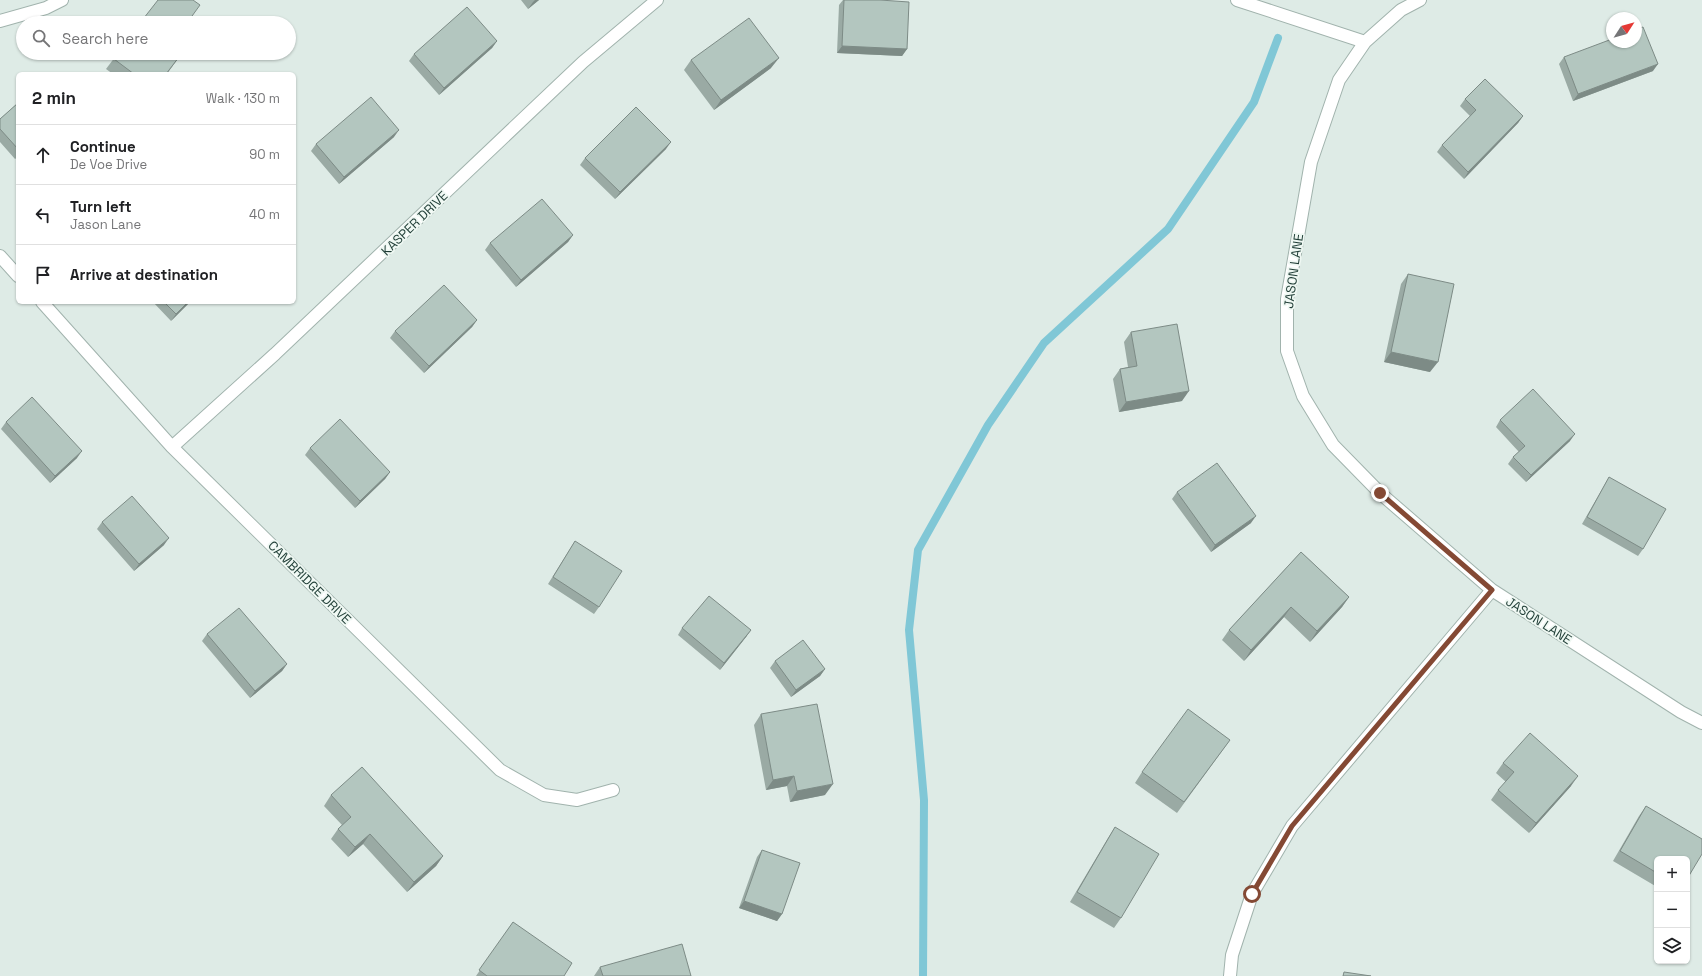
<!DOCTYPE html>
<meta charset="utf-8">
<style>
body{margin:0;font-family:"Space Grotesk",sans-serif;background:#f6f6f6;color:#202124}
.controls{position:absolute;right:12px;bottom:12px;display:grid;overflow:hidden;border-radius:6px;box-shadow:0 1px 3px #0004}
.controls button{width:36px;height:36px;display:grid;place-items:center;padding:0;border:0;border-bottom:1px solid #e0e0e0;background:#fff;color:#202124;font:20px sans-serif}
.compass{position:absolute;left:1606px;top:12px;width:36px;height:36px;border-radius:50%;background:#fff;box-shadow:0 1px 3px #0004;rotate:54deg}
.stop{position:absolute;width:12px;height:12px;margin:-9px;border:3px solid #844934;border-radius:50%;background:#fff}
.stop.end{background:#844934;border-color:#fff;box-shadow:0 1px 4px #0008}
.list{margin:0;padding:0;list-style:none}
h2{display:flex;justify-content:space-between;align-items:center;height:52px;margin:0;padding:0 16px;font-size:17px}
h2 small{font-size:13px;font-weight:400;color:#757577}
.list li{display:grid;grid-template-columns:26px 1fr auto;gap:12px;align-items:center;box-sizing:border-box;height:60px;padding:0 16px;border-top:1px solid #e0e0e0}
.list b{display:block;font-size:15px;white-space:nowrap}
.list p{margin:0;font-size:13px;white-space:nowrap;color:#757577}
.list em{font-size:13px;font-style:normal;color:#757577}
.icon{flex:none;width:22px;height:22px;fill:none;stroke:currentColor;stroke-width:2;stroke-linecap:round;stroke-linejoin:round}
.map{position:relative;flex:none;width:1702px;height:976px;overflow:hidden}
.search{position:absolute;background:#fff;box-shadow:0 1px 3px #0004;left:16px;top:16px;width:280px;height:44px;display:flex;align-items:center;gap:10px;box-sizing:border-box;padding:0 14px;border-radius:22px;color:#757577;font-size:15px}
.panel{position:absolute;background:#fff;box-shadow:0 1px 3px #0004;left:16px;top:72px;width:280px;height:232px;border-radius:6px}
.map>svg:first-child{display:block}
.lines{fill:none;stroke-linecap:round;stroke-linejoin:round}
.stream{stroke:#80c7d6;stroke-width:8}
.street-casing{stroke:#a1b3ad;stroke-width:14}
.street{stroke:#fff;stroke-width:12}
.wall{fill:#9aaaa4}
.shaded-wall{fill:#7d8b86}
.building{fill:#b3c6bf;stroke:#7d8b86}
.route{stroke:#844934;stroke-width:5}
.labels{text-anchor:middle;stroke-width:3.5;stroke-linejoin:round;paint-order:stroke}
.street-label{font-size:13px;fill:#1e3c35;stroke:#eff8f3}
</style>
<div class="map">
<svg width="1702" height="976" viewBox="0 0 1702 976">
<rect width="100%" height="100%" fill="#deebe6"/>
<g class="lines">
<path class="stream" d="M923,976L924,800L909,630L918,550L988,425L1044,343L1168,229L1254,102L1278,38"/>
<g class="street-casing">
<path id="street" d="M1237,0L1365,42
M1420,0L1401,10L1365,42L1339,80L1311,162L1287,299V351L1303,396L1333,445L1380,493L1492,590L1681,712L1702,723
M0,21L46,8L62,0
M0,256L18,276
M42,302L172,447L500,770L544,795L577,800L613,790
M172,447L275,354L583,62L657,0
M1230,976L1232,955L1252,894L1292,826L1492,590"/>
</g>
<use href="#street" class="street"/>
</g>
<path class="wall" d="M521,0H539L528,9Z
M843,0H880L907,49L902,56L837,53L839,5Z
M497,41L492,48L439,95L409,61L414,54Z
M118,53H182L167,74H113L106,69Z
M1564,57L1653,71L1573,101L1559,64Z
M691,60L771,68L714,110L684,70Z
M1465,99L1523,116L1518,123L1464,179L1437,152L1442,145L1470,116L1460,106Z
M18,103V157L15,159L0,142V119Z
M394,137L339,184L311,151L316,144Z
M666,149L615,199L580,165L585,158Z
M573,235L568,242L516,287L485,250L490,243Z
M1408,274L1430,372L1384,362L1401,284Z
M153,302H190L171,321Z
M477,320L472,327L424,373L390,338L395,331Z
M1131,332L1182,401L1119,412L1113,379L1120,369L1128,367L1124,342Z
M1500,420L1570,441L1526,482L1508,464L1513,457L1519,452L1496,427Z
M6,422L77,458L50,483L1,429Z
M310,448L390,472L385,479L355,508L305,455Z
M1609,477L1643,549L1638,556L1582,524L1605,484Z
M1177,492L1251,523L1211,552L1172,499Z
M102,522L164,545L134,571L97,529Z
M575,541L599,607L594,614L548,584Z
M1301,552L1349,597L1342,607L1310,642L1284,617L1244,661L1222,640L1229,630Z
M682,628L751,630L746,637L720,670L678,635Z
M207,634L287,664L282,671L250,698L202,641Z
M775,661L825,669L820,676L791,697L770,668Z
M761,714L825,795L790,802L787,786L766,790L754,725Z
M1230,740L1177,813L1135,783L1142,772Z
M1503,763L1571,786L1529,833L1491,800L1498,790L1506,782L1496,773Z
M331,795L443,856L436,866L407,892L363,844L348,857L331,839L338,829L342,825L324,806Z
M1646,806L1657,859V887L1613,861L1639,816Z
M1115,827L1121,918L1114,928L1070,902L1108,838Z
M762,850L782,914L777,921L739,908L757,857Z
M513,922L564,976H476Z
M600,967L691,976H594Z"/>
<path class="shaded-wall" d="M535,0H539L528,9L533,2Z
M497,41L492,48L439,95L444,88Z
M842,46L907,49L902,56L837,53Z
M779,58L771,68L714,110L721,100Z
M1658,64L1653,71L1573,101L1578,94Z
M1523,116L1518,123L1464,179L1468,172Z
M399,130L394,137L339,184L344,177Z
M671,142L666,149L615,199L620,192Z
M573,235L568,242L516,287L521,280Z
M188,302H190L171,321L176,314Z
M477,320L472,327L424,373L429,366Z
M1391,352L1438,362L1430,372L1384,362Z
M1189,391L1182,401L1119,412L1126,402Z
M1575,434L1570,441L1526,482L1531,475Z
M82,451L77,458L50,483L55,476Z
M390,472L385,479L355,508L360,501Z
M1256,516L1251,523L1211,552L1215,545Z
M169,538L164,545L134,571L139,564Z
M1349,597L1342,607L1310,642L1317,631Z
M1291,607L1284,617L1244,661L1251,650Z
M751,630L746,637L720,670L724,663Z
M287,664L282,671L250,698L255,691Z
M825,669L820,676L791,697L796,690Z
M794,776L787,786L766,790L773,780Z
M1578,776L1571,786L1529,833L1536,823Z
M833,784L825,795L790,802L797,791Z
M370,834L363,844L348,857L355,847Z
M443,856L436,866L407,892L414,882Z
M744,901L782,914L777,921L739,908Z"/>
<path class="building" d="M158,0H193L200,5L187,23H140Z
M844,0H880L909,2L907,49L842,46Z
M467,7L497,41L444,88L414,54Z
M749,18L779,58L721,100L691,60Z
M1643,27L1658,64L1578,94L1564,57L1612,39V42H1636V29Z
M118,53H182L166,74H134L114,59Z
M1485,79L1523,116L1468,172L1442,145L1476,110L1465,99Z
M371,97L399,130L344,177L316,144Z
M18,103V149L0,129V119Z
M636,107L671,142L620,192L585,158Z
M542,199L573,235L521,280L490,243Z
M1408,274L1454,284L1438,362L1391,352Z
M444,285L477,320L429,366L395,331Z
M164,302H188L176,314Z
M1177,324L1189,391L1126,402L1120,369L1137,366L1131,332Z
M1533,389L1575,434L1531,475L1513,457L1525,446L1500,420Z
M32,397L82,451L55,476L6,422Z
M340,419L390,472L360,501L310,448Z
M1217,463L1256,516L1215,545L1177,492Z
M1609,477L1666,509L1643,549L1587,517Z
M132,496L169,538L139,564L102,522Z
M575,541L622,571L599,607L553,577Z
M1301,552L1349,597L1317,631L1291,607L1251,650L1229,630Z
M709,596L751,630L724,663L682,628Z
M239,608L287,664L255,691L207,634Z
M803,640L825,669L796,690L775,661Z
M817,704L833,784L797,791L794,776L773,780L761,714Z
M1188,709L1230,740L1184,802L1142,772Z
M1530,733L1578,776L1536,823L1498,790L1514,772L1503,763Z
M362,767L443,856L414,882L370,834L355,847L338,829L351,817L331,795Z
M1646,806L1702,839V854L1687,879V859H1657V873L1620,851Z
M1115,827L1159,854L1121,918L1077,892Z
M762,850L800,863L782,914L744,901Z
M513,922L572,963L564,976H487L479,970Z
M682,944L691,976H603L600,967Z
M1344,972L1371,976H1343Z"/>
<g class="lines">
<path class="route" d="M1252,894L1292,826L1492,590L1380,493"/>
</g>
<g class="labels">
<g class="street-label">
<text transform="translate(414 223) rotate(-44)" y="5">KASPER DRIVE</text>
<text transform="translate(1293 271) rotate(-82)" y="5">JASON LANE</text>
<text transform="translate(310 582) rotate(45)" y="5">CAMBRIDGE DRIVE</text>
<text transform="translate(1539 620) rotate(33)" y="5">JASON LANE</text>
</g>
</g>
</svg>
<div class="controls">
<button>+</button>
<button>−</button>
<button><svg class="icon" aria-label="layers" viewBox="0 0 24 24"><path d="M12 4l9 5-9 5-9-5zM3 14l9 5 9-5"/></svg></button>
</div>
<svg class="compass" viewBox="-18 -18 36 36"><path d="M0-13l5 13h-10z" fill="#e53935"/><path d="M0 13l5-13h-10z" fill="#757577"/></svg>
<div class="stop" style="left:1252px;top:894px"></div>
<div class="stop end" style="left:1380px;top:493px"></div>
<div class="search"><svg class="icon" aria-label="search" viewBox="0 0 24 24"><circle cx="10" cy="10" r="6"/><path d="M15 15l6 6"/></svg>Search here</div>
<section class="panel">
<h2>2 min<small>Walk · 130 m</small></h2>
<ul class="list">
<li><svg class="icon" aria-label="ahead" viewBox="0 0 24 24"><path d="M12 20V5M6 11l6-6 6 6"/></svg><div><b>Continue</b><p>De Voe Drive</p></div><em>90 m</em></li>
<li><svg class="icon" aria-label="left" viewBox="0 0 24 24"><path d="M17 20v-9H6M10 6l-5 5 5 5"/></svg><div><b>Turn left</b><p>Jason Lane</p></div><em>40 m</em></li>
<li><svg class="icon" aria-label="arrive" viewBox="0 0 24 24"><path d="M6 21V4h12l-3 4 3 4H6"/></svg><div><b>Arrive at destination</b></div></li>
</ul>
</section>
</div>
